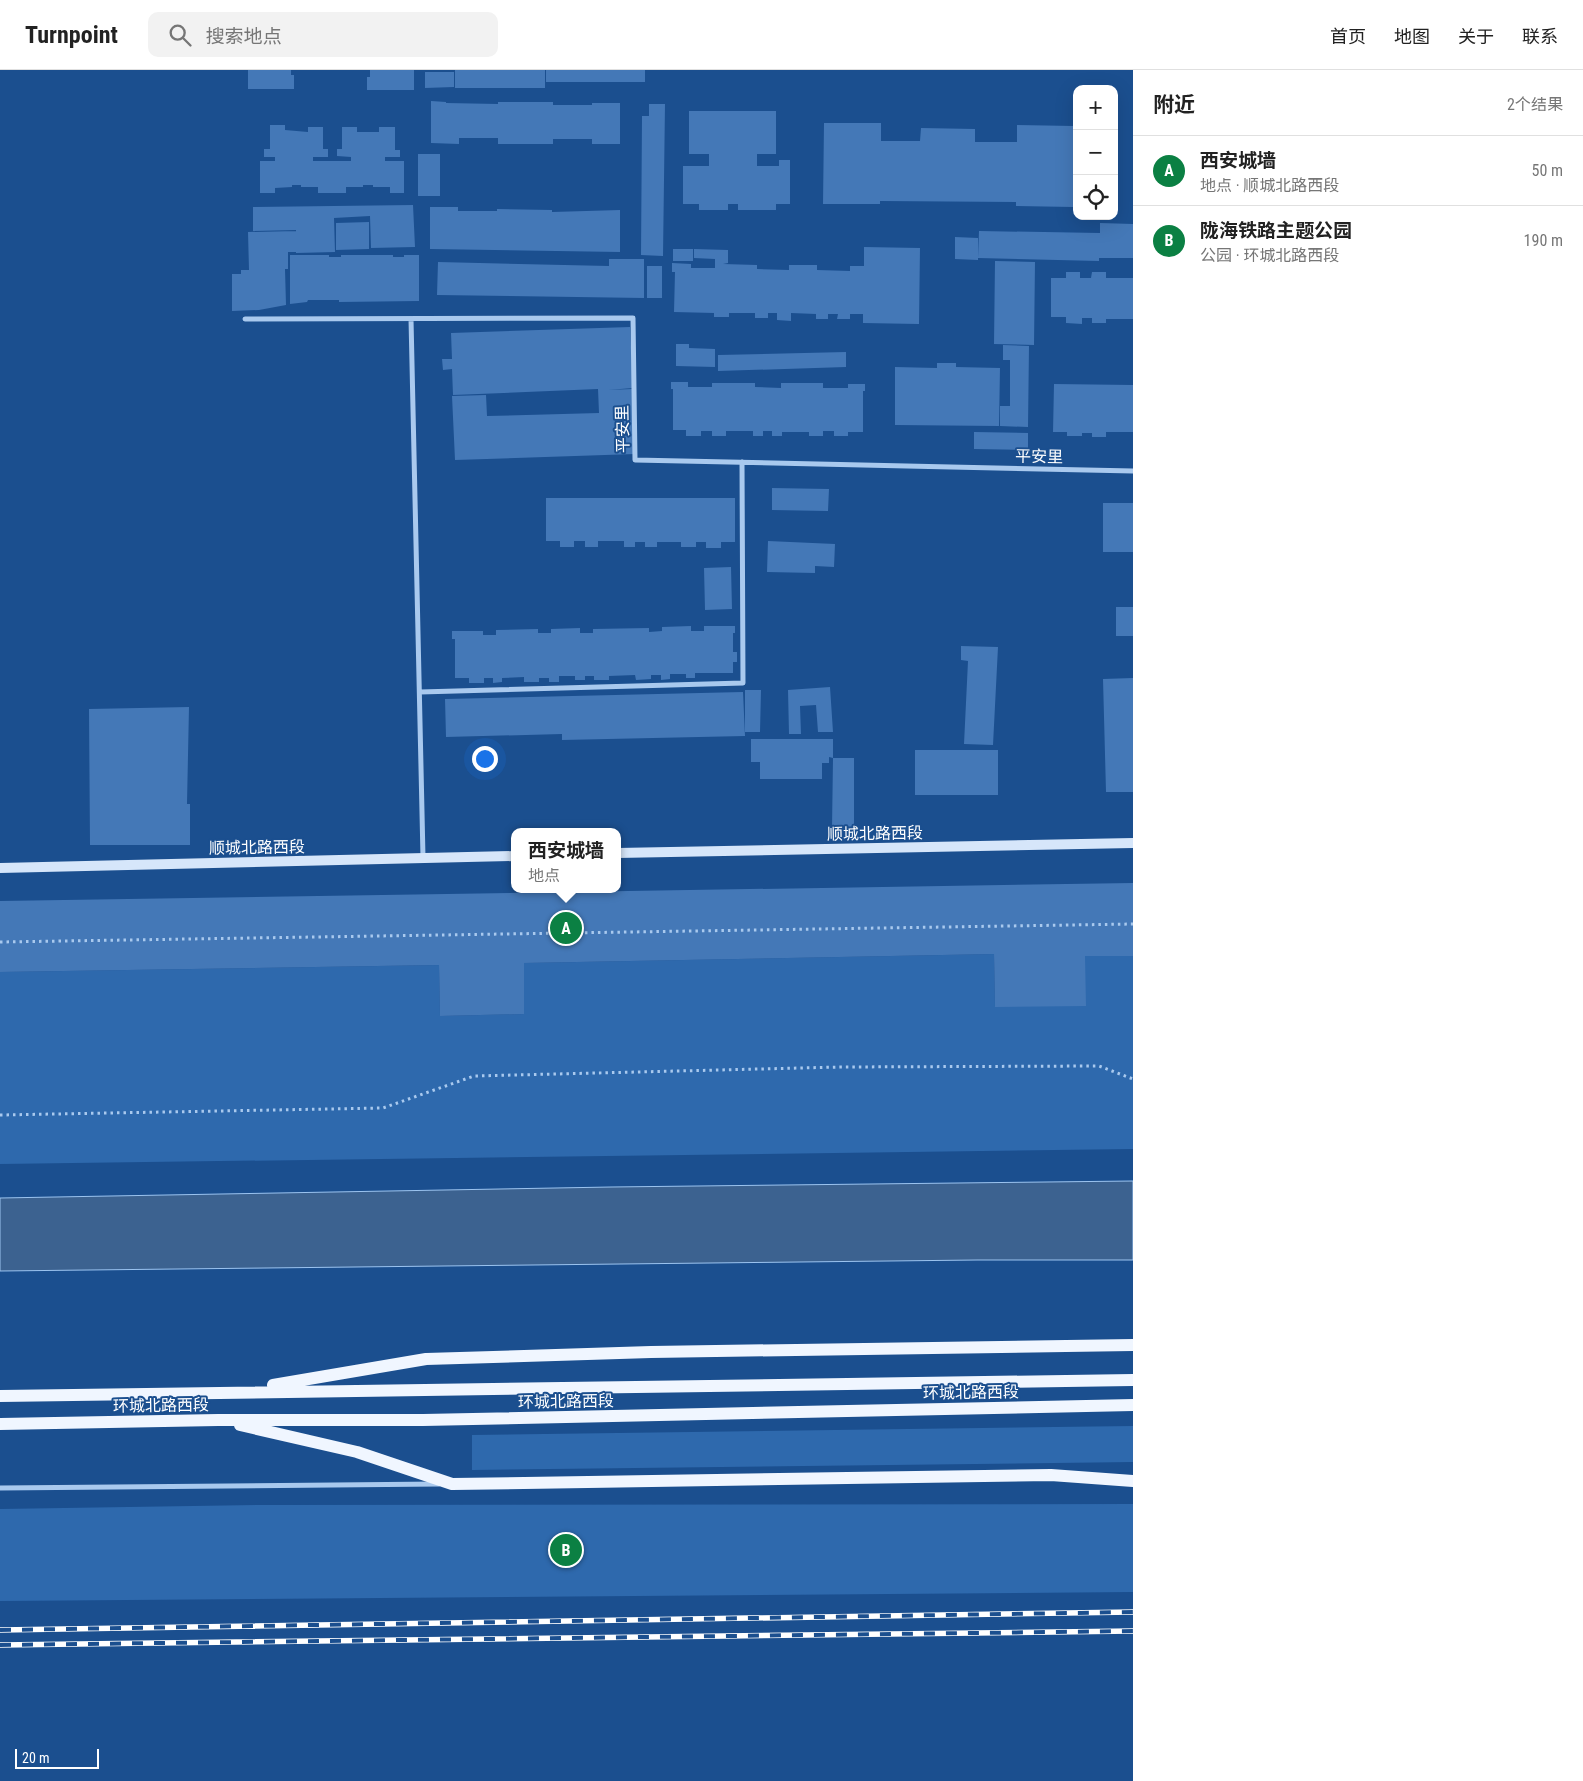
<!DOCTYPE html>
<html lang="zh">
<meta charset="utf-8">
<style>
body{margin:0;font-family:"Roboto Condensed","Noto Sans SC",sans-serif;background:#f2f2f2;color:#222}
.controls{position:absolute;right:15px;top:15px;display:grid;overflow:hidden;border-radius:10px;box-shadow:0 5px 20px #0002}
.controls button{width:45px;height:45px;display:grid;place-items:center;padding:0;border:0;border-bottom:1px solid #e0e0e0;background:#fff;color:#222;font:25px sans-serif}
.scale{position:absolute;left:15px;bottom:12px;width:84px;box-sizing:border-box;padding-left:5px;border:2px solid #fff;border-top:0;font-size:14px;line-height:18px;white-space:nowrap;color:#fff;-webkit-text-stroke:4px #1b4f8f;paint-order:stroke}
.you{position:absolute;left:484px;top:688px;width:18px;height:18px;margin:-12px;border:4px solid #fff;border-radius:50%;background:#1a73e8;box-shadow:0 0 0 8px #1a73e833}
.badge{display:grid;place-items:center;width:32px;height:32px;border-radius:50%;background:#0b8043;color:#fff;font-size:16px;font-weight:700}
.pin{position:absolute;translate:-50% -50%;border:2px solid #fff;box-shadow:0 1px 5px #0006}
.popup{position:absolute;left:511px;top:758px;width:110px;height:65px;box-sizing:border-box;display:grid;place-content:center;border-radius:10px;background:#fff;filter:drop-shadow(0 1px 4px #0005);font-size:16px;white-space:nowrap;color:#767676}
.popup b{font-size:19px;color:#222}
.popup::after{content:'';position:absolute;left:50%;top:100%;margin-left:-10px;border:10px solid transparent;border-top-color:#fff}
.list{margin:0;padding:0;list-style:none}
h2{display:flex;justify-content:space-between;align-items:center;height:65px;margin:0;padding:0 20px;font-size:21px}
h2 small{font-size:16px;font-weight:400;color:#767676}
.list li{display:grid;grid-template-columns:32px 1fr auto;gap:15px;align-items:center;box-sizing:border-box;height:70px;padding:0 20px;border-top:1px solid #e0e0e0}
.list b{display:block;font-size:19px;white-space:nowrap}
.list p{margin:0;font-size:16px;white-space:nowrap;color:#767676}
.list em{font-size:16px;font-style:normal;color:#767676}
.icon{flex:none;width:28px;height:28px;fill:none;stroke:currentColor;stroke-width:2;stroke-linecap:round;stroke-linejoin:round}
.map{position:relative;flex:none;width:1133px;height:1711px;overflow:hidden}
header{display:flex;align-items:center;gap:30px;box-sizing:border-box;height:70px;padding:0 25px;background:#fff;border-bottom:1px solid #e0e0e0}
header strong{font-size:24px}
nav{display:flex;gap:28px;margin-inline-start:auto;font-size:18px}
.search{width:350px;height:45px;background:#f2f2f2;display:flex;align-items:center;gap:12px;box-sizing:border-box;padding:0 18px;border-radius:10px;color:#767676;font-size:19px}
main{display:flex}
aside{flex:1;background:#fff}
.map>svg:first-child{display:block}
.green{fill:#2e69ad}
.water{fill:#3c6290;stroke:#9cc4f0}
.building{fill:#4478b7}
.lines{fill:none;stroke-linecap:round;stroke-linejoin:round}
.path{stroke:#a9c9ee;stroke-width:3;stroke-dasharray:2.5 4;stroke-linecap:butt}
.street{stroke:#a9c9ee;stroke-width:5}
.secondary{stroke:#d6e6fa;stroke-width:10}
.primary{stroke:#f0f6ff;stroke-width:12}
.rail-casing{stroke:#fff;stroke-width:5.5}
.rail{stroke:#1b4f8f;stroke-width:4;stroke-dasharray:11;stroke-linecap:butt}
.labels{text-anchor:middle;stroke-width:4;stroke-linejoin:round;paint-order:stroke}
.street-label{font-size:16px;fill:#fff;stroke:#1b4f8f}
</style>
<header>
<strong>Turnpoint</strong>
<div class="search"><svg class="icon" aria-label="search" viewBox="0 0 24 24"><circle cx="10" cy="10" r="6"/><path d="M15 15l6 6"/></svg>搜索地点</div>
<nav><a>首页</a><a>地图</a><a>关于</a><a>联系</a></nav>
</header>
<main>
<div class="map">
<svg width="1133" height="1711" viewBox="0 0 1133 1711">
<rect width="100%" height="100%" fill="#1b4f8f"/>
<path class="green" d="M994,884L995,937L1085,886H1133V1079L0,1094V902L439,895L440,946L524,944V893Z
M1133,1356V1392L472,1400V1365Z
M1133,1434V1522L0,1531V1439L260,1435Z"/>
<path class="water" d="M1133,1111V1190H977L0,1201V1128L611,1117Z"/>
<path class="building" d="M248,0H291V5H294V19H248Z
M370,0H414V20H367V7H370Z
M455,0H545V18H455Z
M546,0H645V12H546Z
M425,2H454V17L425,18Z
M431,31L446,32V33L498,34V32H553V35H592V33H620V74H592V69H553V74H498V68H459V74L431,73Z
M649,34H665L663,186L641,185L642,46H649Z
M689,41H776V84H757V96H779V90H790V134H776V140H738V134H728V140H699V134H683V96H709V84H689Z
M824,53H881V71H920L921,58L975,59V72H1017V55L1074,56L1073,137L1016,136V132L880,131V134H823Z
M270,55H285V60L308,62V57H323V79H328V87H313V91H351V87L337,86V79H342V57H357V62H379V57H395V80H400V87H385V91H404V123H390V117H373V115H363V117H346V123H318V117H301V115H292V117L275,118V123H260V91H275V87H264V79H270Z
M418,84H440V126H418Z
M413,135L415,177L371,178L370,146L334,148L335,182L296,183V160L253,161V137Z
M430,137H458V141H497V139L552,140V142L620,140V182L430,179Z
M369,152V179L336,180V153Z
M1100,153L1133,154V188H1099V191L978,188L979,161L1100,163Z
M296,161V182H288V199H285L286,235L259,240L232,241V204H241V200H249L248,162Z
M955,167L978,168V190L955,189Z
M864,177L920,178L919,254L863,253V244H850V249H837L838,244H828V249H816V244L791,243V251L777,250V243H768V248H755V243H729V247H714V243L674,242L675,202H672V193L691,194V198H715V189L694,188V179L728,180V193L723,194L757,195V199L789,200V195H817V200L850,201V196H864Z
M673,179H693V191H673Z
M290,185H329V187H341V185H393V187H404V185H419V231L339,232V230H308L307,232L290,234Z
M609,189H644V228L437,225L438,192L609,196Z
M995,191L1035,192L1034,275L994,274Z
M647,196H662V228H647Z
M1066,202H1080V208H1091L1092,202H1106V208H1133V249H1106V253H1092V248H1082V254L1066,253V247H1051V208H1066Z
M630,257L633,318L608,320L632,319L635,384L455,390L452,326L486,325L487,346L599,343L598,319L453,325L452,299L443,300L442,289H452L451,263Z
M676,274H689V278L715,279V297L676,296Z
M1003,275L1029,276L1028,357L1000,356V336H1010V290H1003Z
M846,282V297L718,301V285Z
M937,293H956V297L1000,298L999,356L895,355V297L937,298Z
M671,312H688V317H712V313H755V317L781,318V313H823V318H848V314H865V321H863V362H848V366H834V361H823V366H809V362H782V366H772V361H763V366H753V361H726V366H712V361H701V366H686V360H673V319H671Z
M1054,314L1133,315V362H1106V367H1092V363H1082V366H1067V362H1053Z
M974,362L1028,363V380L974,379Z
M772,418L829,419L828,441L772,440Z
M546,428H735V472H721V478H706V472H696V477H681V472H657V477H645V472H635V477H624V471H598V477H585V471H574V477H560V471H546Z
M1103,433H1133V482H1103Z
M768,471L835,474L834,497L815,496V503L767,502Z
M731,497L732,539L705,540L704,498Z
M1116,537H1133V566H1116Z
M691,556V561H704V556H735V563H733V582H737V592H733V603H695V608H686V604H670V609L661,610V605H651V609L636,610L635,605L609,606V610H594V606H585V610H575V606H559V612H549V608H539V612H524V607L502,608V612L493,613V608H484V613H469V608H455V569H452V561H483V565H496V560L538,559V563H551V559L580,558V563H593V559L649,558V562L662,561V557Z
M961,576L998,577L993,675L964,674L968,591L961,590Z
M1133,608V722H1106L1103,609Z
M830,617L833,662H818L816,635L800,636L801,664H789L788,620Z
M745,620H761L760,662H745Z
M743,622L745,666L562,670V664L446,667L445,629Z
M189,637L187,734H190V775H90L89,639Z
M751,669H833V688L829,687V693H822V709H760V692H751Z
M915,680H998V725H915Z
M833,688H854V759H832Z
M1133,813V886H1085L1086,936L995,937L994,884L524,893V944L440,946L439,895L0,902V831Z"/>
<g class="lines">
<path class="path" d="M0,872L1133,854
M0,1045L383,1038L474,1006L841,997L1099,996L1133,1009"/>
<path class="street" d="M245,249L633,248L635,390L1133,401
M411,249L423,787
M420,622L743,613L742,392
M0,1418L439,1414"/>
<path class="secondary" d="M617,783L1133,773
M0,798L515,786"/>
<path class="primary" d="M273,1315L426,1289L651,1282L1133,1275
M0,1326L1133,1310
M0,1354L218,1350H423L1133,1335
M240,1355L357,1382L452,1414L1051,1405L1133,1411"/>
<g class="rail-casing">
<path id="rail" d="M0,1560L1133,1542
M0,1575L1133,1561"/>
</g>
<use href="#rail" class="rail"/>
</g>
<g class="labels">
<g class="street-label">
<text transform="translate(622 359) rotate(-91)" y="6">平安里</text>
<text transform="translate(1039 386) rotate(1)" y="6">平安里</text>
<text transform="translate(875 763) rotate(-1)" y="6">顺城北路西段</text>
<text transform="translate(257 777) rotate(-1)" y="6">顺城北路西段</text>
<text transform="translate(971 1322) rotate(-1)" y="6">环城北路西段</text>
<text transform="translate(566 1331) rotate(-1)" y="6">环城北路西段</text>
<text transform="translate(161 1335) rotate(-1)" y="6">环城北路西段</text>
</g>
</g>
</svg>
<div class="controls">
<button>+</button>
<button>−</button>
<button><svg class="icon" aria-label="locate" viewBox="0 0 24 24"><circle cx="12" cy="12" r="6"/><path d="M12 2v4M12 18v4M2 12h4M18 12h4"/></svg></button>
</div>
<div class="scale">20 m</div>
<div class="you"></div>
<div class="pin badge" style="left:566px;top:858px">A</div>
<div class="popup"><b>西安城墙</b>地点</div>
<div class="pin badge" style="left:566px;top:1480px">B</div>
</div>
<aside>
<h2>附近<small>2个结果</small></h2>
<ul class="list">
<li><span class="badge">A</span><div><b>西安城墙</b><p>地点 · 顺城北路西段</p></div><em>50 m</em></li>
<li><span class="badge">B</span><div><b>陇海铁路主题公园</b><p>公园 · 环城北路西段</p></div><em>190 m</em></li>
</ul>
</aside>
</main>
